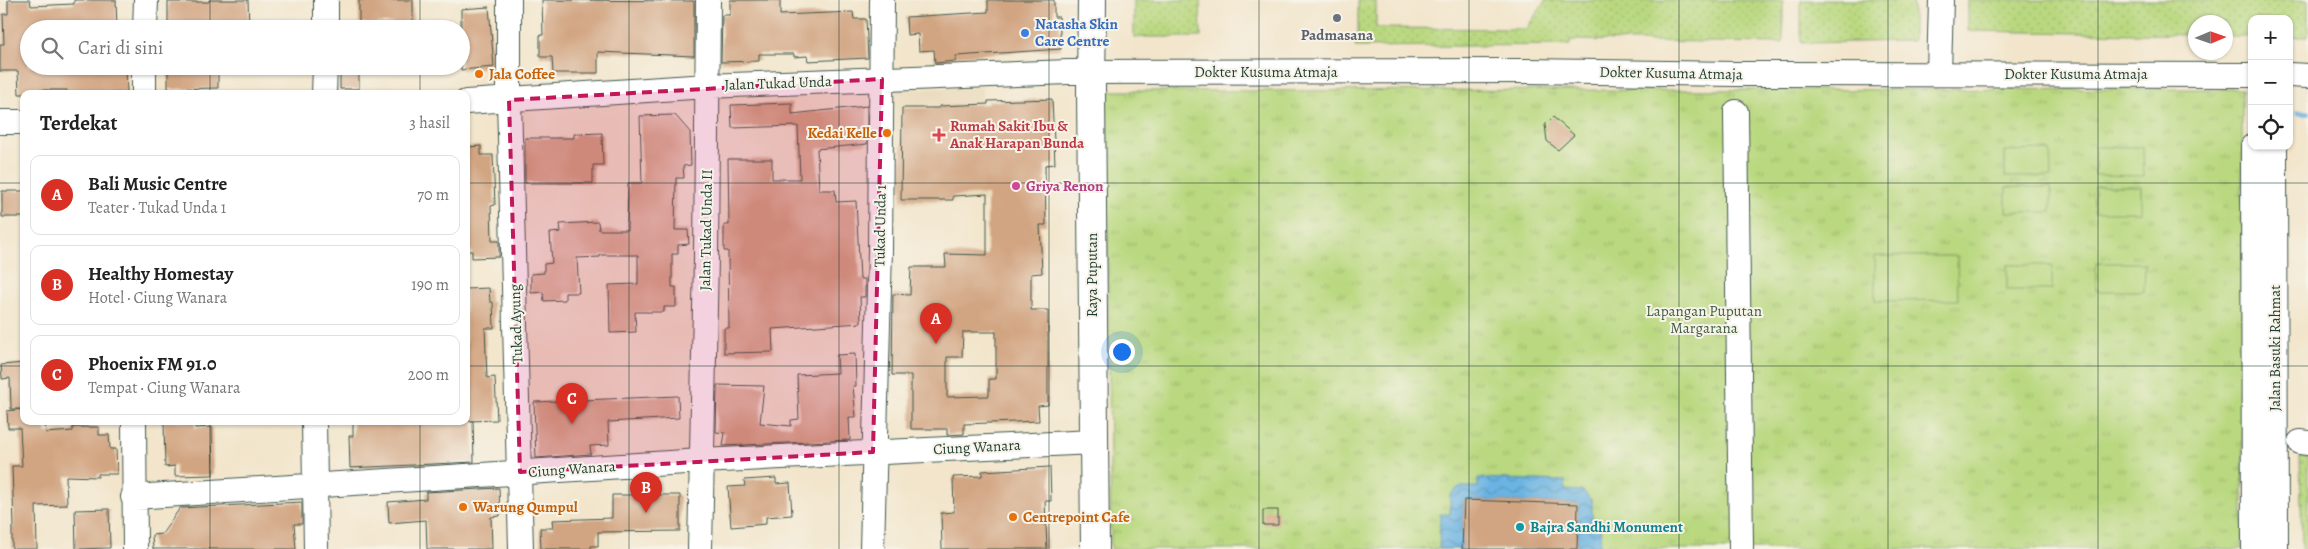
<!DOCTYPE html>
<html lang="id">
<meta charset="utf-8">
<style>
body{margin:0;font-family:Alegreya,serif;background:#f6f6f6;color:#222}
.controls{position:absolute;right:15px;top:15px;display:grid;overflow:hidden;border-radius:10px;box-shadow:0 1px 4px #0004}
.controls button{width:45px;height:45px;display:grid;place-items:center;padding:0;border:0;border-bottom:1px solid #e0e0e0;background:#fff;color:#222;font:25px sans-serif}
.compass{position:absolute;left:2188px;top:15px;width:45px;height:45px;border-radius:50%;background:#fff;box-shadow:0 1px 4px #0004;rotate:88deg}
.you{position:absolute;left:1121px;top:351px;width:18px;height:18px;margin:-12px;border:4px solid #fff;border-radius:50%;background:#1a73e8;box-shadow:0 0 0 8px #1a73e833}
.badge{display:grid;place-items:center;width:32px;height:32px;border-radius:50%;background:#d93025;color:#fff;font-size:16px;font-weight:700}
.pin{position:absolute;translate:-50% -41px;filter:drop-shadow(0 1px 2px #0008)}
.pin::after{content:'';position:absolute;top:26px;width:18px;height:15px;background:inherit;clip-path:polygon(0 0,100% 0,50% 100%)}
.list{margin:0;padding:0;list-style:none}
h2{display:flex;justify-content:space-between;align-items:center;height:65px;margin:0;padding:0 20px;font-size:21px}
h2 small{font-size:16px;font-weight:400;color:#767676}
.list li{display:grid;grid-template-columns:32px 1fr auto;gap:15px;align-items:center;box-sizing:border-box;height:80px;margin:0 10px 10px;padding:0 10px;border:1px solid #e0e0e0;border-radius:10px}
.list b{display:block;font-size:19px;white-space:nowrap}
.list p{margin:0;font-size:16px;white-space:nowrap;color:#767676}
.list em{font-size:16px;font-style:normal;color:#767676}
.icon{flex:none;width:28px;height:28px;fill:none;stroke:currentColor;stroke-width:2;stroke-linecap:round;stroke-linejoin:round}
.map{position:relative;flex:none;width:2308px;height:549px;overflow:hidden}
.search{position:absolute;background:#fff;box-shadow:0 1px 4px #0004;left:20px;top:20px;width:450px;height:55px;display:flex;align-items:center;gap:12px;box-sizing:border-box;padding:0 18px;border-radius:28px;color:#767676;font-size:19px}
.panel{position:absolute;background:#fff;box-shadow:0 1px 4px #0004;left:20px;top:90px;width:450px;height:335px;border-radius:10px}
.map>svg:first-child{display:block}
.built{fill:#e9d9ba}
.grass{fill:url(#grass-dots);stroke:#6c8a5a}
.park{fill:url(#park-tufts);stroke:#6c8a5a}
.garden{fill:#b9d87f;stroke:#6c8a5a}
.water{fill:url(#water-waves);stroke:#44788b}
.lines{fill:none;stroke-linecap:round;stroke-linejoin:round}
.stream{stroke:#6ab3e2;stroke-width:5.5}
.building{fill:#d2a582;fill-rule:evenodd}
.minor-casing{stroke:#3f564b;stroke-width:26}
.major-casing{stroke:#3f564b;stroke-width:30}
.minor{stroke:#fff;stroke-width:24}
.major{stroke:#fff;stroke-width:28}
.marked{fill:#c2185b;fill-opacity:0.2;stroke:#c2185b;stroke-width:4;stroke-dasharray:10 6;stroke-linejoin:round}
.grid{fill:none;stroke:#1f3d34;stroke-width:1;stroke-opacity:0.55}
.worship-dot{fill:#6b7280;stroke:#f7f3e8;stroke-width:2}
.shop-dot{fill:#3f7fe0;stroke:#f7f3e8;stroke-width:2}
.food-dot{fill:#e8710a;stroke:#f7f3e8;stroke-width:2}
.health-dot{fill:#e0444e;stroke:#f7f3e8;stroke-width:2}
.hotel-dot{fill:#d1479c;stroke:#f7f3e8;stroke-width:2}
.culture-dot{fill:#0f9aa8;stroke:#f7f3e8;stroke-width:2}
.labels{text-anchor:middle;stroke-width:4;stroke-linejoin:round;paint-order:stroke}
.shop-label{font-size:15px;font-weight:bold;fill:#366cbe;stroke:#f7f3e8;text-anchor:start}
.worship-label{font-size:15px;font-weight:bold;fill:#5b616d;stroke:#f7f3e8}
.street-label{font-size:15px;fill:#1f3d34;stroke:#f7f3e8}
.food-label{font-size:15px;font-weight:bold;fill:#c56008;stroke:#f7f3e8;text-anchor:start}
.health-label{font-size:15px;font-weight:bold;fill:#be3a42;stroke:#f7f3e8;text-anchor:start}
.hotel-label{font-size:15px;font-weight:bold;fill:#b23c85;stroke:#f7f3e8;text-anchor:start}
.park-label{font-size:15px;fill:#3e5c43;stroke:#f7f3e8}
.culture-label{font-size:15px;font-weight:bold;fill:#0d838f;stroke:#f7f3e8;text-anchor:start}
</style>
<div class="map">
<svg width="2308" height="549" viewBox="0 0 2308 549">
<defs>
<pattern id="grass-dots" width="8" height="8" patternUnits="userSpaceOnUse" patternTransform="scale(1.25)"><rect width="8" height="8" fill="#b9d87f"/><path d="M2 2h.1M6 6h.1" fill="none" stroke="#9fba6e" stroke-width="1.8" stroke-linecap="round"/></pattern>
<pattern id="park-tufts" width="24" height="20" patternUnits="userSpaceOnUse" patternTransform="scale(1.25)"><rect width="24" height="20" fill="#b9d87f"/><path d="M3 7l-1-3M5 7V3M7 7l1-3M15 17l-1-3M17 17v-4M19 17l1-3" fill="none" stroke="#9fba6e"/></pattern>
<pattern id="water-waves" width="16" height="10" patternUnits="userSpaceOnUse" patternTransform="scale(1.25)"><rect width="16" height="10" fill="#6ab3e2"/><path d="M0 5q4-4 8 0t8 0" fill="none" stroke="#5793b8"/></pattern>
</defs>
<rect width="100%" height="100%" fill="#f7f3e8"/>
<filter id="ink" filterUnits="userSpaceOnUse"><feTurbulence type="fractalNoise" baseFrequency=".02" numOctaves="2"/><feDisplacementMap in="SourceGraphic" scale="10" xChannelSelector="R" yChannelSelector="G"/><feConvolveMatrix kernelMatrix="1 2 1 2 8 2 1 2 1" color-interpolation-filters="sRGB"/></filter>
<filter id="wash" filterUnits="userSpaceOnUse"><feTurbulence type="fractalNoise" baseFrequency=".0096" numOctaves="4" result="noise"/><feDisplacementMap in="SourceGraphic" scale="20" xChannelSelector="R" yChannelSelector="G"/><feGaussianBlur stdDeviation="1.12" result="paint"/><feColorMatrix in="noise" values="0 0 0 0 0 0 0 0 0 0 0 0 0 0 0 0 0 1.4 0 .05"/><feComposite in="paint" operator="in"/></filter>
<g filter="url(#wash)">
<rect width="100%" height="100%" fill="#f2e5cb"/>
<path class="built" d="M982,87L985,201L892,205L895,90Z"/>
<path class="grass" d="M1134,0H1200L1201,37H1134Z
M1358,0H1376V28L1526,29L1546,0H1783V43L1570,40V45L1355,47L1358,36Z
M1801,0H1913V41L1801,43Z
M1968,0H2308V37H2289V19H2252V36H2226V22H2196L2195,35L1968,31Z
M2300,457H2308V549H2302Z"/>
<path class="park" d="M2242,89L2243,549H1111L1106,91Z"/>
<path class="garden" d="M2095,147H2143L2144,176L2095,175Z
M2050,150L2051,177H2005V151Z
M2141,186V212H2094V186Z
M2006,187H2051V212H2006Z
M1875,256H1957L1958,300L1875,301Z
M2096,263H2145L2144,291H2096Z
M2007,265H2052V290H2007Z"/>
<path class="water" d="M1478,478L1565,481V490L1583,491L1592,501V518L1601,519L1600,549H1577L1578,504L1464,500L1462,549H1439L1440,514H1450V495L1459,487H1478Z"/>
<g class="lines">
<path class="stream" d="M2299,113H2308"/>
</g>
<g id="blocks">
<path class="building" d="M8,0H30L31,6L74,4V0H116L117,29H29V66H38V71H66V66H126L127,93L67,94V90H38V94H19L18,71H0V44H4L3,14H8Z
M209,0H248L249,26L168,29V2H209Z
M359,0H413V23H359Z
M542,0L694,1V56L598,52V73H553L552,57H540V35H543Z
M730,0H780V15L853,12L854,19H866L868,58L808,61L807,56L794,57V54H759V61L721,62L722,15H730Z
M988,0H1054V17H1059L1061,49L956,56V61L935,63L934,50L919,51L918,34L907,35L906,17L988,12Z
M489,7L494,67L461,70V9Z
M168,66H218V88L168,89Z
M340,66H359V89H340Z
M1052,99L1055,164L1045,165L1046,225H1040L1042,273L1031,274V310H1048V405L1038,406L1039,421L964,424V434L947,435V429H911V375H892L893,294L910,295L911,267H946L945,254L987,255V194L953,196V200H901L902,108H940V106L988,104V101ZM963,332H996V379H989V396L947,397V357H962Z
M792,103V114L867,106V144L817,149L819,190H835L836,202L856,201L860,279H865V297H860L861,323L772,329L773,352L724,353V328H729L728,251H724V225H729L728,159H772V179H800L798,126L732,128L731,105Z
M675,115L690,132L691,165L683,166L684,178H676L675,230H688L689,244L678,245V254H672V287H676V307H664V312H635L636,332L610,333L609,285L638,284V255H600V257L577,258L579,293H565V300L544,301L543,292L531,293V274L544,273V264L552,263L550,233L561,232L560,224L598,222L599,230H627L628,183H642L640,116Z
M1553,117L1574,135L1558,150L1547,141L1545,125Z
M602,133L603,165H593V183H525V138H574V134Z
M481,146V155H493L495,205L491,206L492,241H499V257L472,258V251H467L466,147Z
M2,191H24V217H2Z
M489,288L490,302H493L494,328H485L487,378L495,377L497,420L469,421H473L474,462L350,468L349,436H353V421H466V289Z
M855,354L856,386H853L856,417H849L850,440L723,446L725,433L716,432L717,385L764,386L760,423L791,426V420L799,419L797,375L838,373L837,355Z
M24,363V409H11L10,378L2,379L1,365Z
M678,396L679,418L608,422L609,445L590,446L591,454L536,458L534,402Z
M24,409V421H45L46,433L73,431V427H99V435H109L110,449H116L117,474H98V477L66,476L67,505L36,506L37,549H12V527H14L12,466H22L20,428H8L7,411Z
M164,421H195V428L212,427L213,475L175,476V466L165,467Z
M1050,467L1051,501H1045L1047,549H942L941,513L954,512L953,477L982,476V471Z
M776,478V484L790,483L792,515L766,517V524L731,527L728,487L745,486L744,480Z
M499,488L500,516L491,517L492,549H427L426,520L389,523L388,502L426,499V492Z
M612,495H680V531L598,532V546H591V549H541L540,528H553L552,520L612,518Z
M1464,500L1578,504L1577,549H1462Z
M302,502V524H294L296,549H153L152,535L162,534L180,508Z
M109,509L110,548L76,549L75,510Z
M1263,510H1278V525H1263Z"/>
</g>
</g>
<g filter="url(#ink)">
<use href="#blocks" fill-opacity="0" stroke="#3f564b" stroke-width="1"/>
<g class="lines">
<g class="minor-casing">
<path id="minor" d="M509,0V100L521,549
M145,29L146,0
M326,29V0
M1939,73L1941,0
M2289,75L2308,76
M144,94V66
M324,94L325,66
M466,102L707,86L1068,72L1528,71L1736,74L2252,75
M1736,112L1741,549
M0,122H24
M2253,146L2254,549
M2275,146L2276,549
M134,421L135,549
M314,421L316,549
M2300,442L2308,443
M133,497L701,461L1093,442
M700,549L706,258L708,0
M872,549L880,250L882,0"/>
</g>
<g class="major-casing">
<path id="major" d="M1092,0L1091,89L1095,549"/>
</g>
<use href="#minor" class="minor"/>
<use href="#major" class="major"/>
</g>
</g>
<path class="marked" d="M882,79L873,452L520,472L509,100Z"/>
<path class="grid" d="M210,0V29M420,0V29M629,0V549M839,0V549M1049,0V549M1259,0V549M1469,0V549M1679,0V549M1888,0V549M2098,0V549M210,66V94M420,66V94M0,183H24M466,183H2308M0,366H24M466,366H2308M210,421V549M420,421V549"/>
<circle class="worship-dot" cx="1337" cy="18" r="5"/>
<circle class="shop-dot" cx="1025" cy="33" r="5"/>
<g class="food-dot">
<circle cx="479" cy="74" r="5"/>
<circle cx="887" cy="133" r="5"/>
<circle cx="463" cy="507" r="5"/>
<circle cx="1013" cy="517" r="5"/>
</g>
<path class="health-dot" d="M936.5 127.5h5v5h5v5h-5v5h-5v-5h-5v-5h5z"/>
<circle class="hotel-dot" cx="1016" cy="186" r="5"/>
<circle class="culture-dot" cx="1520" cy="527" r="5"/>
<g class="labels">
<g class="shop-label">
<text x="1035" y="29">Natasha Skin<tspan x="1035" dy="17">Care Centre</tspan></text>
</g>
<g class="worship-label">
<text x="1337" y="40">Padmasana</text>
</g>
<g class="street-label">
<text x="1266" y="77">Dokter Kusuma Atmaja</text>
<text transform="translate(1671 73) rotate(1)" y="5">Dokter Kusuma Atmaja</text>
<text x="2076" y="79">Dokter Kusuma Atmaja</text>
<text transform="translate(778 83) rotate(-2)" y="5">Jalan Tukad Unda</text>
<text transform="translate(880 226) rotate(-89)" y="5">Tukad Unda 1</text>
<text transform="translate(706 230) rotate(-89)" y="5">Jalan Tukad Unda II</text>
<text transform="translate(1092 275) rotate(-90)" y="5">Raya Puputan</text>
<text transform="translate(516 324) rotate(-92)" y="5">Tukad Ayung</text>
<text transform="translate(2275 348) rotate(-90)" y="5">Jalan Basuki Rahmat</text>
<text transform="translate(977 447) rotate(-3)" y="5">Ciung Wanara</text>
<text transform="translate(572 469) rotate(-4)" y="5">Ciung Wanara</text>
</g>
<g class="food-label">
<text x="489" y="79">Jala Coffee</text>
<text x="877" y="138" text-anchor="end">Kedai Kelle</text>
<text x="473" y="512">Warung Qumpul</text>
<text x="1023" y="522">Centrepoint Cafe</text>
</g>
<g class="health-label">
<text x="950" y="131">Rumah Sakit Ibu &amp;<tspan x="950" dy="17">Anak Harapan Bunda</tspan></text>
</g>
<g class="hotel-label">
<text x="1026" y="191">Griya Renon</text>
</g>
<g class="park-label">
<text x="1704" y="316">Lapangan Puputan<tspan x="1704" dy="17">Margarana</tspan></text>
</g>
<g class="culture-label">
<text x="1530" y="532">Bajra Sandhi Monument</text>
</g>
</g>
</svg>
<div class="controls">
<button>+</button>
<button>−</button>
<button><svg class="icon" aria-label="locate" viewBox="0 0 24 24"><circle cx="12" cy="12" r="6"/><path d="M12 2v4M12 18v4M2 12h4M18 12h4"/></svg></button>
</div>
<svg class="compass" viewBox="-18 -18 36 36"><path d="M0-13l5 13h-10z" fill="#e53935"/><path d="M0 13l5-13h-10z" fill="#767676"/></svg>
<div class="you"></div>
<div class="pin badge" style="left:936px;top:344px">A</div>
<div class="pin badge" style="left:646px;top:513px">B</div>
<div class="pin badge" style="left:572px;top:424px">C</div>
<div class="search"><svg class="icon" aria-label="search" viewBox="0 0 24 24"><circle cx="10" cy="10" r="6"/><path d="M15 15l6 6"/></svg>Cari di sini</div>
<section class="panel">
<h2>Terdekat<small>3 hasil</small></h2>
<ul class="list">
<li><span class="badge">A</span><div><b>Bali Music Centre</b><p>Teater · Tukad Unda 1</p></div><em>70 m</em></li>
<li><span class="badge">B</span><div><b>Healthy Homestay</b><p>Hotel · Ciung Wanara</p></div><em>190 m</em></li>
<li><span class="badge">C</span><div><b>Phoenix FM 91.0</b><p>Tempat · Ciung Wanara</p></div><em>200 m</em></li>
</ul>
</section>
</div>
